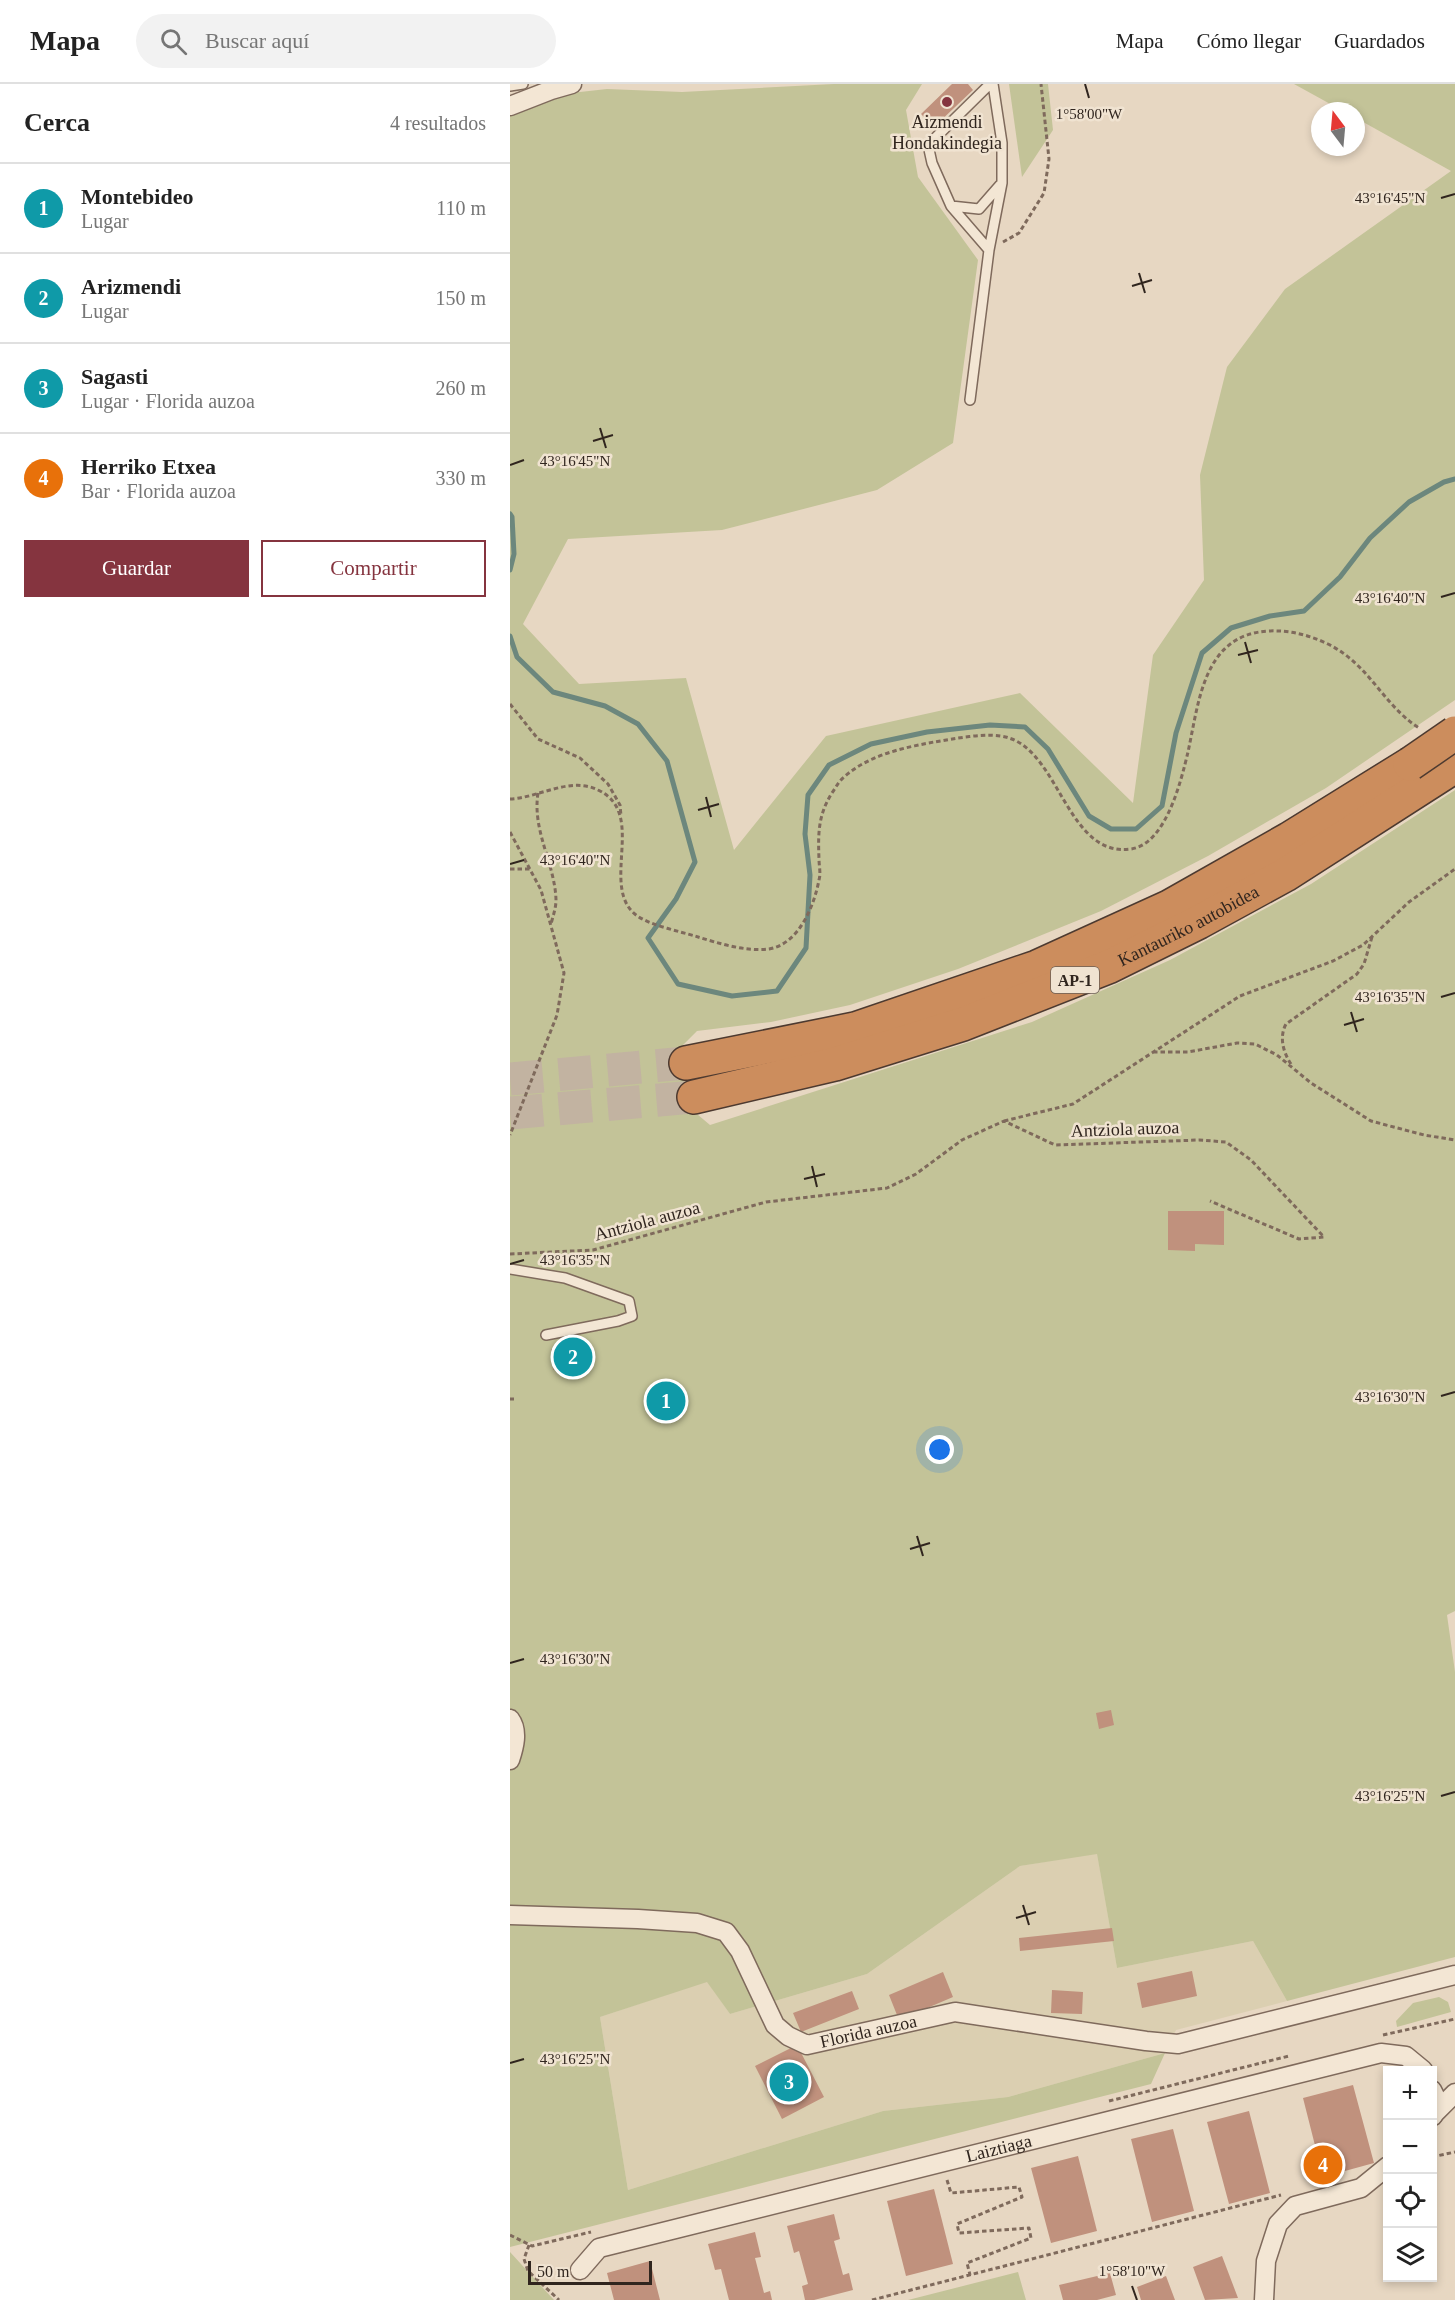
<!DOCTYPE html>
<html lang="es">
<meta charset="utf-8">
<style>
body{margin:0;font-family:Georgia,serif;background:#f2f2f2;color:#222}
.controls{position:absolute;right:18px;bottom:18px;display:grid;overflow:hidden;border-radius:0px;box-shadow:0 3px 9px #0003}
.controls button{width:54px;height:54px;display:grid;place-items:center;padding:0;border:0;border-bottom:2px solid #e0e0e0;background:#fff;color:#222;font:30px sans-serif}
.compass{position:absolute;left:801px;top:18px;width:54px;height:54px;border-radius:50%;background:#fff;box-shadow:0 3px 9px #0003;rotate:344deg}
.scale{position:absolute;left:18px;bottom:15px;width:124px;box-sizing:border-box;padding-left:6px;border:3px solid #30251e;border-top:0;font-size:16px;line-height:21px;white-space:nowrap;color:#30251e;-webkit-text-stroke:4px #f0e3d1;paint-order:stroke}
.you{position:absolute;left:430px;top:1366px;width:21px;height:21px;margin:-15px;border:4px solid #fff;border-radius:50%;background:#1a73e8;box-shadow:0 0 0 9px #1a73e833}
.badge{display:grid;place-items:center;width:39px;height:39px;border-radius:50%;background:#85343f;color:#fff;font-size:20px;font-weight:700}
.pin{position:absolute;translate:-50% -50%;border:3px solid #fff;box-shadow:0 2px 6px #0006}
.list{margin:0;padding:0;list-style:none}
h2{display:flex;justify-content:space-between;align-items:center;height:78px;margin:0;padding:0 24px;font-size:26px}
h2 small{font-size:20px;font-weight:400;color:#767676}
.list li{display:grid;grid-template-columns:39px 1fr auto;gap:18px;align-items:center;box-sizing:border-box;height:90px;padding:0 24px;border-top:2px solid #e0e0e0}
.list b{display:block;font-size:22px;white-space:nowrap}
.list p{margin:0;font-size:20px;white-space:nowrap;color:#767676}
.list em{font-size:20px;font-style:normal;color:#767676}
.actions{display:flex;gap:12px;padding:18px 24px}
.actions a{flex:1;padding:14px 0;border:2px solid #85343f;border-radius:0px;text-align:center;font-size:21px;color:#85343f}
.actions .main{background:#85343f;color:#fff}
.icon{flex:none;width:33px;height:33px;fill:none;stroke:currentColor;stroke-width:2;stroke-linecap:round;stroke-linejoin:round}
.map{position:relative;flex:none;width:945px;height:2216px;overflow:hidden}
header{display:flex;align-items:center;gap:36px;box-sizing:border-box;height:84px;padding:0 30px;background:#fff;border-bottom:2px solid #e0e0e0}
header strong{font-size:28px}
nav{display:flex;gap:33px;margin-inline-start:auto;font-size:21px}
.search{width:420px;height:54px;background:#f2f2f2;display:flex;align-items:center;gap:15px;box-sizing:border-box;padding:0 21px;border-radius:33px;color:#767676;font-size:22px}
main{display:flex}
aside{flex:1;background:#fff}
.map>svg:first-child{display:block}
.farmland{fill:#dbcfb1}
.green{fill:#c3c398}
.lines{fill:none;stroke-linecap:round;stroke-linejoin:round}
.stream{stroke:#6c877d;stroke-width:5}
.building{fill:#c0917d}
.motorway-tunnel{stroke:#c2b3a1;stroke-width:33;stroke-dasharray:33 16;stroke-linecap:butt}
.service-casing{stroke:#7f6a5c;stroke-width:12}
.minor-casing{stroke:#7f6a5c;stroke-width:21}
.motorway-casing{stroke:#4d3a30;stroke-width:36}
.path{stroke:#7f6a5c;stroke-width:3;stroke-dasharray:4.5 3;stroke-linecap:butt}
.service{stroke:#f3e6d4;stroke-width:9}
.minor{stroke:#f3e6d4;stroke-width:18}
.motorway{stroke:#cc8d5d;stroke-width:33}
.motorway-bridge-casing{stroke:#4d3a30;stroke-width:36;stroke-linecap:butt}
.motorway-bridge{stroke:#cc8d5d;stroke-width:33}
.ticks{fill:none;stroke:#30251e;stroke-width:2}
.poi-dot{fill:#85343f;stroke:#f0e3d1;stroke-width:2}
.labels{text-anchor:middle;stroke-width:5;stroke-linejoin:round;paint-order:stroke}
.shield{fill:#f0e3d1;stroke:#6a5e54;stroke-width:1.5}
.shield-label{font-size:16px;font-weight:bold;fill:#30251e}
.poi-label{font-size:18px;fill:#30251e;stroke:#f0e3d1}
.street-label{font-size:18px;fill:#30251e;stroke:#f0e3d1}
.ticks-label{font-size:15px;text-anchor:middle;fill:#30251e;stroke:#f0e3d1;stroke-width:5;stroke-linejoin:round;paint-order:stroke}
</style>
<header>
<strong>Mapa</strong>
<div class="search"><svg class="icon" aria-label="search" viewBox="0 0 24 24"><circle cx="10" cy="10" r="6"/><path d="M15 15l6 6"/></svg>Buscar aquí</div>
<nav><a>Mapa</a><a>Cómo llegar</a><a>Guardados</a></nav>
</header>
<main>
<aside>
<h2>Cerca<small>4 resultados</small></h2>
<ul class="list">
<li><span class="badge" style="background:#0f9aa8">1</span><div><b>Montebideo</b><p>Lugar</p></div><em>110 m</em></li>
<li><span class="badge" style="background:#0f9aa8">2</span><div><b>Arizmendi</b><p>Lugar</p></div><em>150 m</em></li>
<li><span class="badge" style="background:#0f9aa8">3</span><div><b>Sagasti</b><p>Lugar · Florida auzoa</p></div><em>260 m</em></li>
<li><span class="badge" style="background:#e8710a">4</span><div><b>Herriko Etxea</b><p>Bar · Florida auzoa</p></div><em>330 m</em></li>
</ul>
<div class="actions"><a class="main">Guardar</a><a>Compartir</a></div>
</aside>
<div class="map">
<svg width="945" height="2216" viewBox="0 0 945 2216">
<rect width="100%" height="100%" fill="#e7d7c2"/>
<path class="farmland" d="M587,1769L607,1884L743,1857L777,1917L666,1946L655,1969L498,2013L373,2027L118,2106L90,1933L197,1897L220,1930L357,1890L510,1782Z"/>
<path class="green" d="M324,0H412L396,26L408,93L468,176L443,359L367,406L212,446L58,455L13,540L69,600L176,594L224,766L316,652L510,609L623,719L643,571L694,496L690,391L717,283L775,205L941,87L846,34V27H833L784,0H945V616L816,704L698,772L591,827L448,885L340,921L261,938L187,947L172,962L181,1025L200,1041L522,938L660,876L801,800L945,706V1527L937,1531L945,1588V1873L777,1917L743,1857L607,1884L587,1770L510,1782L357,1890L220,1930L197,1898L90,1933L118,2106L373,2027L498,2013L655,1969L641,2000L0,2163V32L61,9L97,5L172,8Z
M499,0H538L543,46L512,93Z
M929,1913L938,1918L941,1928L887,1943L886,1937L903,1919Z
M0,2168L44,2216H0Z
M508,2188L516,2216H398Z"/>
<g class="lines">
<path class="stream" d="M0,430L2,433L4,470L0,486
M0,552L7,573L43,608L95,622L128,640L157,677L185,778L166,815L138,854L168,900L222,912L267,907L296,864L300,791L295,750L298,711L319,681L361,660L417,648L480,641L515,643L538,665L579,732L601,745H626L652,722L666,649L692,569L721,544L760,532L794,527L830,493L860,454L899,418L934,398L945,395"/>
</g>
<path class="building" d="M442,0H458L463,6L424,43L411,30Z
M658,1127H714V1161L685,1160V1167L658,1166Z
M82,1261L84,1281L43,1286L41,1265Z
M601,1626L604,1641L589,1645L586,1629Z
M602,1844L604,1857L510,1867L509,1854Z
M682,1887L687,1912L632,1924L627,1899Z
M433,1888L443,1913L389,1936L379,1911Z
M542,1906L573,1908L572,1930L541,1929Z
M342,1907L349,1925L291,1948L283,1929Z
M287,1961L314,2013L272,2035L245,1982Z
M843,2001L864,2079L813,2093L793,2014Z
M739,2027L760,2109L719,2120L697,2038Z
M663,2045L684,2127L642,2138L621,2055Z
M568,2072L587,2147L541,2159L521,2084Z
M424,2105L443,2180L396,2192L377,2117Z
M324,2130L330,2155L324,2157L333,2191L339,2189L343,2206L304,2216H295L292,2202L298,2200L289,2167L284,2169L277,2142Z
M245,2148L251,2173L245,2174L254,2209L260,2207L262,2216H219L211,2185L205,2186L198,2160Z
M712,2172L728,2214L695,2216L683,2183Z
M140,2177L150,2216H104L97,2189Z
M600,2189L606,2211L587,2216H553L549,2201Z
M656,2192L665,2216H631L627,2203Z"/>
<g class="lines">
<path class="motorway-tunnel" d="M0,995L176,979
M0,1029L184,1013"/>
<g class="service-casing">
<path id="service" d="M0,2L13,0
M441,122L469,125L490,101
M479,166L441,122L422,79L418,61L480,0
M460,316L479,166L492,99V59L483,0
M0,1185L55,1194L119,1217L122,1232L108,1237L36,1251"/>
</g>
<g class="minor-casing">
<g id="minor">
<path d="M0,22L41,6L62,0"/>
<path d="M0,1635C9,1647 4,1664 0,1676"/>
<path id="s1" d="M0,1831L128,1835L187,1839L216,1848L230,1867L265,1941L278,1952L297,1961L445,1928L636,1957L668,1960L945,1891"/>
<path d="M922,2006L925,2012L923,2032"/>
<path d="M922,2032L945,2009"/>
<path id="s2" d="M70,2186L89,2164L871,1969L896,1972L913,1986"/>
<path d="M754,2216L756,2177L768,2140L785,2122L851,2104L878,2082"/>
</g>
</g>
<g class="motorway-casing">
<g id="motorway">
<path d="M176,979L345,945L527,883L659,823L779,755L900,680"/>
<path id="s3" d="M184,1013L325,980L453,940L598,883L689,838L775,791L945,682"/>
</g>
</g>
<path class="path" d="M493,158L509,149L534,109L539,75L531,0
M0,620L28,655L70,674L98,700L110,721L111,732
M28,709C22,747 45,780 46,816C46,824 43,832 41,840
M0,715C28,714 60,692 88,706C138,729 89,802 126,831C139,841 168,847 185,852C207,859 236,868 259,865C289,860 304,822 309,796C311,789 309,782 309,775C308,750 308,731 322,709C326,703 329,697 334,693C359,671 392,664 424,658C444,655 480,647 499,654C550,670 558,774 621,765C656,760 671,697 678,668C689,618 693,551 758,547C780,546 799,551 818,560C860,581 873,621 909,644
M0,748L31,806L54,889L47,931L0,1051
M0,785H21
M643,968H678L727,959L745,960L767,971L801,999L861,1037L914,1051L945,1056
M781,980C773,968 769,953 776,940L847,890L854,880L862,853
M494,1037L563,1020L730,912L823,877L853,861L899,818L945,785
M0,1170L83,1166L256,1118L377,1104L406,1090L452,1056L494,1037L545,1061L689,1056L716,1058L741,1076L814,1153L789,1155L700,1117
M0,1315H4
M873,1951L945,1935
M599,2017L779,1972
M922,2073L945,2068
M437,2096L441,2109L509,2103L512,2113L447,2140L449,2149L519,2144L521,2154L457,2179L460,2191
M0,2151L22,2162L81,2148
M19,2161L14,2175L18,2187L49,2216
M362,2216L771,2111"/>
<use href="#service" class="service"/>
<use href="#minor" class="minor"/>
<use href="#motorway" class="motorway"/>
<g class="motorway-bridge-casing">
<path id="motorway-bridge" d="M900,680L945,649"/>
</g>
<use href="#motorway-bridge" class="motorway-bridge"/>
</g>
<path class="ticks" d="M575,0L579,14M931,114L945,110M629,189L635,209M622,202L642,196M90,344L96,364M83,357L103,351M0,381L14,376M931,513L945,509M735,558L741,579M728,571L748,566M196,713L201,733M188,726L209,720M0,780L14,776M931,913L945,909M841,928L847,948M834,941L854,935M302,1082L307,1103M294,1095L315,1090M0,1180L14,1176M931,1312L945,1308M407,1452L413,1472M400,1465L420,1459M0,1579L14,1575M931,1712L945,1708M513,1821L519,1841M506,1834L526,1828M0,1979L14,1975M622,2202L627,2216"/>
<circle class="poi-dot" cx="437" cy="18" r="6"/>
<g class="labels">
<rect class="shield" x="541" y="883" width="48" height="26" rx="4.5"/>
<g class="shield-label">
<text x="565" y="902">AP-1</text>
</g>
<g class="poi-label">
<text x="437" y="44">Aizmendi<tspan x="437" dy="21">Hondakindegia</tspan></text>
</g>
<g class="street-label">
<text dy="6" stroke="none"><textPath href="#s3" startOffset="525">Kantauriko autobidea</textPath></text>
<text transform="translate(615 1045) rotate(-2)" y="6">Antziola auzoa</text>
<text transform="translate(137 1137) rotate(-15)" y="6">Antziola auzoa</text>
<text dy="6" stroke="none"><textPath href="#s1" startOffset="424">Florida auzoa</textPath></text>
<text dy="6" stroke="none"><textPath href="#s2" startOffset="441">Laiztiaga</textPath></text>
</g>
</g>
<g class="ticks-label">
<text x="579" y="35">1°58'00"W</text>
<text x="880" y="119">43°16'45"N</text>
<text x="65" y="382">43°16'45"N</text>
<text x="880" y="519">43°16'40"N</text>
<text x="65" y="781">43°16'40"N</text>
<text x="880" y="918">43°16'35"N</text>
<text x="65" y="1181">43°16'35"N</text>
<text x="880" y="1318">43°16'30"N</text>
<text x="65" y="1580">43°16'30"N</text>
<text x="880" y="1717">43°16'25"N</text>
<text x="65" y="1980">43°16'25"N</text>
<text x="622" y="2192">1°58'10"W</text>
</g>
</svg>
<div class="controls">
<button>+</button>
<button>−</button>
<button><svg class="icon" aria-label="locate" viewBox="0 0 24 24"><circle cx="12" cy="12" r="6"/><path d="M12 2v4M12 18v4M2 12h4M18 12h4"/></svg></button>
<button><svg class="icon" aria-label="layers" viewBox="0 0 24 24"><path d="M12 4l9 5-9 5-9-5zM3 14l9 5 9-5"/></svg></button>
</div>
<svg class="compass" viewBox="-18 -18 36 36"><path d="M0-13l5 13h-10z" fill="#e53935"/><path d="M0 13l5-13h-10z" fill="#767676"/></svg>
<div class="scale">50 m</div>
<div class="you"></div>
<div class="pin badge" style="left:156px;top:1317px;background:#0f9aa8">1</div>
<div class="pin badge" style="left:63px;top:1273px;background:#0f9aa8">2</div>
<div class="pin badge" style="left:279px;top:1998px;background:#0f9aa8">3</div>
<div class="pin badge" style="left:813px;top:2081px;background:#e8710a">4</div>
</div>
</main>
